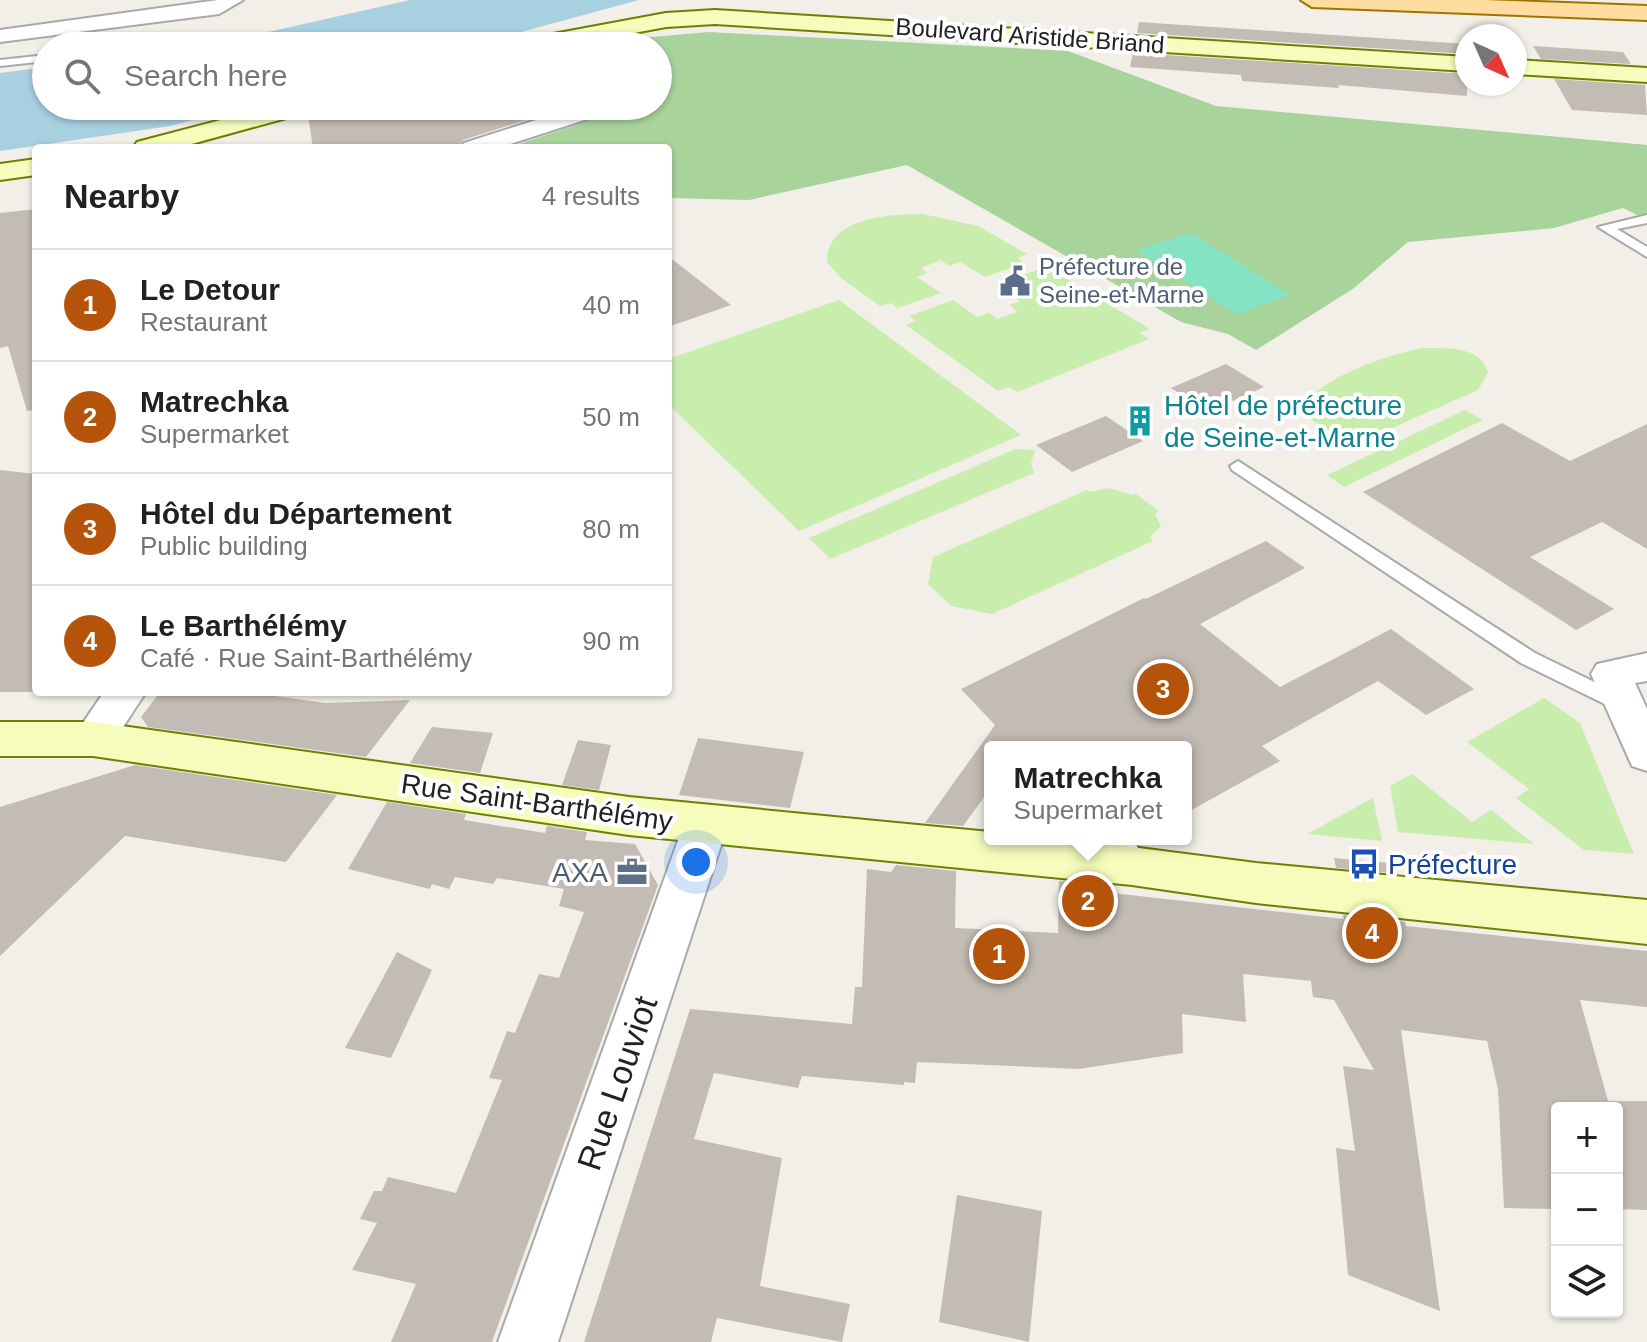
<!DOCTYPE html>
<meta charset="utf-8">
<style>
body{margin:0;font-family:Arial,sans-serif;background:#f6f6f6;color:#202124}
.controls{position:absolute;right:24px;bottom:24px;display:grid;overflow:hidden;border-radius:8px;box-shadow:0 2px 6px #0004}
.controls button{width:72px;height:72px;display:grid;place-items:center;padding:0;border:0;border-bottom:2px solid #e0e0e0;background:#fff;color:#202124;font:40px sans-serif}
.compass{position:absolute;left:1455px;top:24px;width:72px;height:72px;border-radius:50%;background:#fff;box-shadow:0 2px 6px #0004;rotate:135deg}
.you{position:absolute;left:696px;top:862px;width:28px;height:28px;margin:-20px;border:6px solid #fff;border-radius:50%;background:#1a73e8;box-shadow:0 0 0 12px #1a73e833}
.badge{display:grid;place-items:center;width:52px;height:52px;border-radius:50%;background:#b45309;color:#fff;font-size:26px;font-weight:700}
.pin{position:absolute;translate:-50% -50%;border:4px solid #fff;box-shadow:0 2px 8px #0006}
.popup{position:absolute;left:984px;top:741px;width:208px;height:104px;box-sizing:border-box;display:grid;place-content:center;border-radius:8px;background:#fff;filter:drop-shadow(0 2px 6px #0005);font-size:26px;white-space:nowrap;color:#757577}
.popup b{font-size:30px;color:#202124}
.popup::after{content:'';position:absolute;left:50%;top:100%;margin-left:-16px;border:16px solid transparent;border-top-color:#fff}
.list{margin:0;padding:0;list-style:none}
h2{display:flex;justify-content:space-between;align-items:center;height:104px;margin:0;padding:0 32px;font-size:34px}
h2 small{font-size:26px;font-weight:400;color:#757577}
.list li{display:grid;grid-template-columns:52px 1fr auto;gap:24px;align-items:center;box-sizing:border-box;height:112px;padding:0 32px;border-top:2px solid #e0e0e0}
.list b{display:block;font-size:30px;white-space:nowrap}
.list p{margin:0;font-size:26px;white-space:nowrap;color:#757577}
.list em{font-size:26px;font-style:normal;color:#757577}
.icon{flex:none;width:44px;height:44px;fill:none;stroke:currentColor;stroke-width:2;stroke-linecap:round;stroke-linejoin:round}
.map{position:relative;flex:none;width:1647px;height:1342px;overflow:hidden}
.search{position:absolute;background:#fff;box-shadow:0 2px 6px #0004;left:32px;top:32px;width:640px;height:88px;display:flex;align-items:center;gap:20px;box-sizing:border-box;padding:0 28px;border-radius:44px;color:#757577;font-size:30px}
.panel{position:absolute;background:#fff;box-shadow:0 2px 6px #0004;left:32px;top:144px;width:640px;height:552px;border-radius:8px}
.map>svg:first-child{display:block}
.grass{fill:#c8edad}
.forest{fill:#a8d39b}
.pitch{fill:#84e3c5}
.water{fill:#a7d0e1}
.building{fill:#c3bcb4}
.lines{fill:none;stroke-linecap:round;stroke-linejoin:round}
.lane-casing{stroke:#a9a9a9;stroke-width:4}
.street-casing{stroke:#a9a9a9;stroke-width:4}
.secondary-casing{stroke:#6b8100;stroke-width:4}
.primary-casing{stroke:#9f7500;stroke-width:4}
.lane{fill:#fff;fill-rule:evenodd}
.street{fill:#fff;fill-rule:evenodd}
.secondary{fill:#f5fcbc;fill-rule:evenodd}
.primary{fill:#ffdca0;fill-rule:evenodd}
.labels{text-anchor:middle;stroke-width:8;stroke-linejoin:round;paint-order:stroke}
.far-street-label{font-size:24px;fill:#222;stroke:#fff}
.far-service-label{font-size:24px;fill:#4e5e75;stroke:#fff;text-anchor:start}
.culture-label{font-size:28px;fill:#0d838f;stroke:#fff;text-anchor:start}
.street-label{font-size:28px;fill:#222;stroke:#fff}
.transit-label{font-size:28px;fill:#164399;stroke:#fff;text-anchor:start}
.service-label{font-size:28px;fill:#4e5e75;stroke:#fff;text-anchor:end}
.near-street-label{font-size:34px;fill:#222;stroke:#fff}
</style>
<div class="map">
<svg width="1647" height="1342" viewBox="0 0 1647 1342">
<rect width="100%" height="100%" fill="#f2efe8"/>
<path class="grass" d="M923,214L978,226L1027,254L1018,258L1025,263L985,277L960,262L949,266L941,260L921,268L927,273L917,277L941,293L898,308L891,303L880,306L841,278L827,262C826,217 891,214 923,214Z
M1037,270L1044,274L1053,271L1150,329L1140,333L1149,339L1017,392L1009,387L998,391L906,325L916,321L909,316L953,300L977,317L989,313L997,319L1017,312L1010,305L1020,301L996,285Z
M839,300L1021,435L799,531L668,404V359Z
M1422,348C1446,348 1481,345 1488,373L1478,390L1376,435L1372,433C1349,445 1325,428 1305,416L1308,414L1302,409C1315,379 1390,354 1422,348Z
M1465,410L1483,420L1344,487L1327,475Z
M1015,449L1035,450L1031,463L1034,473L830,559L809,538Z
M1109,488L1132,495L1136,494L1159,511L1155,514L1161,526L1150,537L1153,541L992,614L951,606L928,584L933,557L1087,490L1090,492Z
M1544,698L1580,723L1634,854L1584,850L1516,798L1529,789L1467,742Z
M1412,774L1472,822L1491,810L1534,844L1398,832L1390,786Z
M1373,798L1382,841L1307,834Z"/>
<path class="forest" d="M709,32L1068,51L1216,106L1647,145V220L1623,208L1554,228L1408,242L1354,288L1256,350L1228,334L1181,322L907,165L749,200L668,198V148H507L632,106H658V46H604L617,40Z"/>
<path class="pitch" d="M1191,233L1291,295L1237,314L1136,250Z"/>
<path class="water" d="M410,0H639L469,46H206Z
M46,67V106H245L170,126L0,151V73Z"/>
<path class="building" d="M1139,22L1467,44V54L1137,33Z
M1533,46L1623,52L1631,64L1541,59Z
M1133,53L1467,74V96L1338,85L1339,88L1242,81L1241,75L1130,67Z
M1554,79L1645,85L1647,115L1572,110Z
M337,106H570L463,140L458,148H313L308,115Z
M36,209V410L27,411L8,346L0,348V213Z
M668,256L731,305L668,327Z
M1226,364L1264,387L1208,412L1171,388Z
M1106,416L1143,441L1072,472L1036,445Z
M1502,423L1570,461L1647,424V549L1602,522L1530,557L1614,609L1576,630L1363,492Z
M0,470L36,474V692H0Z
M1266,541L1305,568L1200,624L1280,687L1391,629L1474,689L1426,715L1378,681L1262,746L1280,761L1186,813V747H990V789L963,826L925,823L995,725L961,689L1144,598L1146,599Z
M160,692H244L326,703L410,700L366,757L148,727L141,717Z
M432,727L493,733L480,773L410,763Z
M698,738L804,752L790,808L679,795Z
M578,740L611,745L599,790L562,785Z
M135,765L337,795L286,862L125,836L0,956V807Z
M387,802L466,814L464,820L545,833L547,826L587,832L585,840L635,844L658,885L492,1342H391L416,1284L352,1270L377,1223L360,1219L374,1191H382L388,1177L456,1193L502,1080L489,1078L507,1031L515,1033L539,974L559,978L584,912L559,906L564,889L497,878L493,884L455,877L449,889L432,884L430,889L348,869Z
M1334,858L1389,863L1391,873L1336,868Z
M896,865L956,871L955,928L1058,933L1059,881L1096,884L1095,891L1344,919L1343,915L1405,922L1406,926L1647,951V1007L1580,1000L1608,1101H1647V1210L1617,1209V1108H1557V1209L1504,1208L1498,1089L1487,1041L1401,1030L1440,1311L1348,1275L1336,1148L1355,1151L1343,1066L1374,1070L1334,1000L1313,997L1311,981L1243,974L1246,1022L1182,1014L1183,1053L1079,1069L917,1062L915,1083L904,1082V1085L802,1076L798,1088L714,1073L694,1139L782,1158L760,1286L850,1304L842,1342L717,1318L711,1342H584L690,1009L852,1024L855,987H862L867,869L891,872Z
M397,952L432,970L391,1058L345,1048Z
M957,1195L1042,1211L1029,1342L939,1322Z"/>
<g class="lines">
<g class="lane-casing">
<path id="lane" d="M46,55V61L0,66V60Z
M1647,215V223L1617,229L1647,247V257L1598,227Z
M1238,461L1535,653L1629,699L1632,704L1629,709H1615L1521,663L1232,470L1230,466Z
M1113,839H1135L1143,865L1140,871L1132,874L1124,871Z"/>
</g>
<g class="street-casing">
<path id="street" d="M218,0H243L219,14L0,42V30Z
M580,106H616L612,111L498,148H461L464,143Z
M1647,653V681L1635,683L1647,709V771L1632,766L1591,674L1597,664Z
M104,692H146L108,750L93,754L78,750L72,739Z
M706,807L722,812L728,824L558,1342H498L684,824L690,812Z"/>
</g>
<g class="secondary-casing">
<path id="secondary" d="M715,10L1467,57V71L715,24L666,27L564,46H514L518,41L526,39L666,13Z
M1515,60L1647,68V82L1515,74Z
M274,106H316L312,111L177,148H133L137,142Z
M36,159V175L0,180V164Z
M0,722H93L629,797L990,832V839H1069L1256,863L1647,900V944L1256,903L1132,885L629,835L93,756H0Z"/>
</g>
<g class="primary-casing">
<path id="primary" d="M1301,0H1484L1647,6V20L1312,7Z"/>
</g>
<use href="#lane" class="lane"/>
<use href="#street" class="street"/>
<use href="#secondary" class="secondary"/>
<use href="#primary" class="primary"/>
</g>
<defs>
<g id="civic-bare" transform="scale(2.4)"><path d="M-.6-6.5H3V-4.5H.6V-3L4-1V1h2V6H-6V1h2V-1L-.6-3ZM-1.2 2.5V6h2.4V2.5Z" fill="#5c6f8a" stroke="#fff" stroke-width="2.5" paint-order="stroke"/></g>
<g id="building-bare" transform="scale(2.4)"><path d="M-4-6H4V6H1V3H-1V6H-4ZM-2.5-4.3h1.7v1.8h-1.7ZM.8-4.3h1.7v1.8H.8ZM-2.5-1h1.7V.8h-1.7ZM.8-1h1.7V.8H.8Z" fill="#0f9aa8" stroke="#fff" stroke-width="2.5" paint-order="stroke"/></g>
<g id="bus-bare" transform="scale(2.4)"><path d="M-5-6H5V4H4V6H2V4H-2V6H-4V4H-5ZM-3.5-4V0h7V-4ZM-3.5 1.2v1.5H-2V1.2ZM2 1.2v1.5H3.5V1.2Z" fill="#1a4fb4" stroke="#fff" stroke-width="2.5" paint-order="stroke"/></g>
<g id="office-bare" transform="scale(2.4)"><path d="M-6-3h4V-5.5h4V-3h4V5H-6ZM-1-4.5V-3h2v-1.5ZM-6 0V1H6V0Z" fill="#5c6f8a" stroke="#fff" stroke-width="2.5" paint-order="stroke"/></g>
</defs>
<g fill-rule="evenodd">
<use href="#civic-bare" x="1015" y="281"/>
<use href="#building-bare" x="1140" y="421"/>
<use href="#bus-bare" x="1364" y="864"/>
<use href="#office-bare" x="632" y="872"/>
</g>
<g class="labels">
<g class="far-street-label">
<text transform="translate(1030 36) rotate(4)" y="8">Boulevard Aristide Briand</text>
</g>
<g class="far-service-label">
<text x="1039" y="275">Préfecture de<tspan x="1039" dy="28">Seine-et-Marne</tspan></text>
</g>
<g class="culture-label">
<text x="1164" y="415">Hôtel de préfecture<tspan x="1164" dy="32">de Seine-et-Marne</tspan></text>
</g>
<g class="street-label">
<text transform="translate(537 802) rotate(8)" y="10">Rue Saint-Barthélémy</text>
</g>
<g class="transit-label">
<text x="1388" y="874">Préfecture</text>
</g>
<g class="service-label">
<text x="608" y="882">AXA</text>
</g>
<g class="near-street-label">
<text transform="translate(617 1083) rotate(-71)" y="12">Rue Louviot</text>
</g>
</g>
</svg>
<div class="controls">
<button>+</button>
<button>−</button>
<button><svg class="icon" aria-label="layers" viewBox="0 0 24 24"><path d="M12 4l9 5-9 5-9-5zM3 14l9 5 9-5"/></svg></button>
</div>
<svg class="compass" viewBox="-18 -18 36 36"><path d="M0-13l5 13h-10z" fill="#e53935"/><path d="M0 13l5-13h-10z" fill="#757577"/></svg>
<div class="you"></div>
<div class="pin badge" style="left:999px;top:954px">1</div>
<div class="pin badge" style="left:1088px;top:901px">2</div>
<div class="popup"><b>Matrechka</b>Supermarket</div>
<div class="pin badge" style="left:1163px;top:689px">3</div>
<div class="pin badge" style="left:1372px;top:933px">4</div>
<div class="search"><svg class="icon" aria-label="search" viewBox="0 0 24 24"><circle cx="10" cy="10" r="6"/><path d="M15 15l6 6"/></svg>Search here</div>
<section class="panel">
<h2>Nearby<small>4 results</small></h2>
<ul class="list">
<li><span class="badge">1</span><div><b>Le Detour</b><p>Restaurant</p></div><em>40 m</em></li>
<li><span class="badge">2</span><div><b>Matrechka</b><p>Supermarket</p></div><em>50 m</em></li>
<li><span class="badge">3</span><div><b>Hôtel du Département</b><p>Public building</p></div><em>80 m</em></li>
<li><span class="badge">4</span><div><b>Le Barthélémy</b><p>Café · Rue Saint-Barthélémy</p></div><em>90 m</em></li>
</ul>
</section>
</div>
